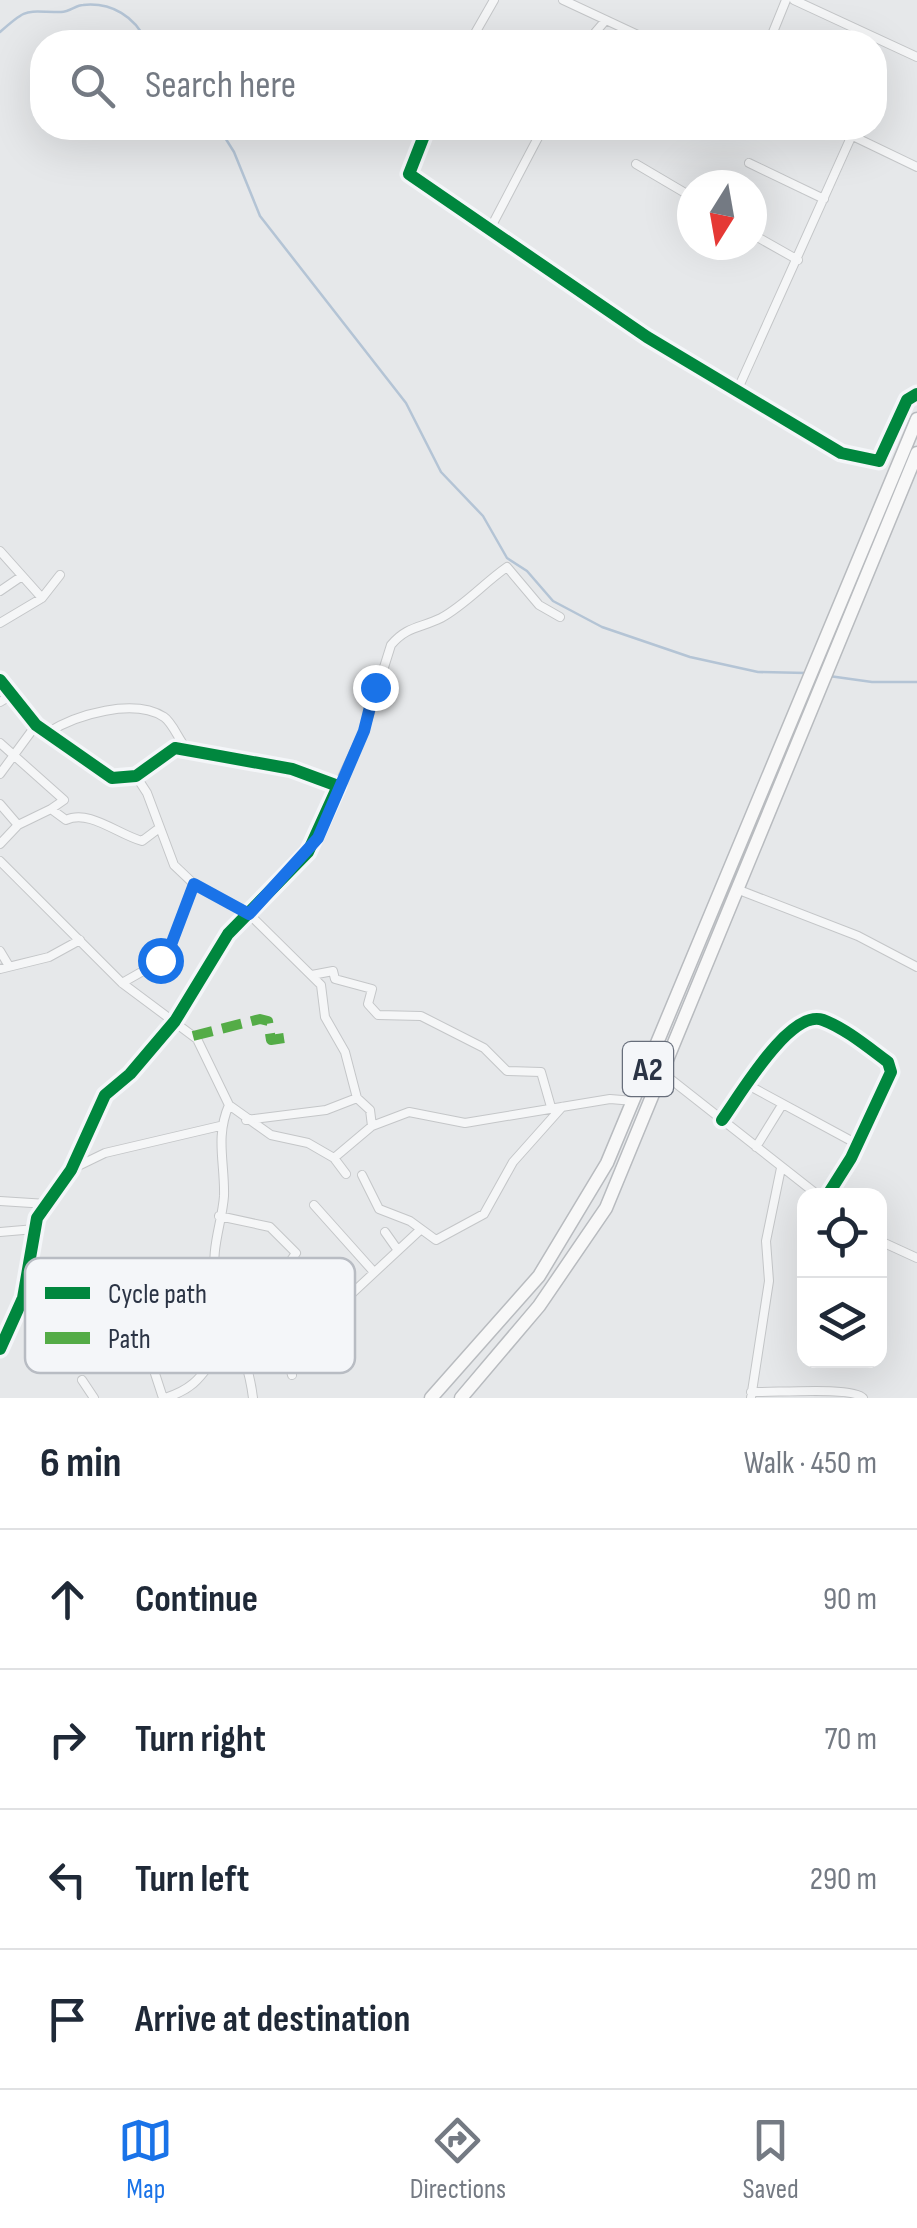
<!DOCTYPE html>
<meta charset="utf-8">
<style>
body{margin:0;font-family:"Sofia Sans Condensed",sans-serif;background:#f6f6f7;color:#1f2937}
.controls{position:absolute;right:30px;bottom:30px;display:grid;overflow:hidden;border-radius:20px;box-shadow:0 10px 40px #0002}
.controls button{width:90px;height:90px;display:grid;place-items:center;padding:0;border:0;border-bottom:2px solid #e0e1e3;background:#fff;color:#1f2937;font:50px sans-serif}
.compass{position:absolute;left:677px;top:170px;width:90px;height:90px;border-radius:50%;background:#fff;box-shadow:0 10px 40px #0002;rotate:191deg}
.stop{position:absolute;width:30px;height:30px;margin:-22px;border:8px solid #1a73e8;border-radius:50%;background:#fff}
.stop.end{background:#1a73e8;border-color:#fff;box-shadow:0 2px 10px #0008}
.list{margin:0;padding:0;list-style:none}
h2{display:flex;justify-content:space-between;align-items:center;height:130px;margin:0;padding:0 40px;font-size:42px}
h2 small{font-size:32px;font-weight:400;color:#747a83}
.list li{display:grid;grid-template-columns:65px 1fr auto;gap:30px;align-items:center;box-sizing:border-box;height:140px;padding:0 40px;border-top:2px solid #e0e1e3}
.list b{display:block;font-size:38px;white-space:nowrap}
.list em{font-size:32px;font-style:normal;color:#747a83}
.icon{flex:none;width:55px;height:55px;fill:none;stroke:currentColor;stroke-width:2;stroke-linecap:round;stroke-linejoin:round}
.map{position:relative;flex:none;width:917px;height:1398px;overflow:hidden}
.search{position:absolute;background:#fff;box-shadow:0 10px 40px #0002;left:30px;right:30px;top:30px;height:110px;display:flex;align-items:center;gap:25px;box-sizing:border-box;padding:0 35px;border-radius:40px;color:#747a83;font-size:38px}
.sheet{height:690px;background:#fff}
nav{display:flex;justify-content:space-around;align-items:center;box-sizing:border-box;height:140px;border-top:2px solid #e0e1e3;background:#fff;font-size:28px;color:#747a83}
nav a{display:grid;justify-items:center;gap:5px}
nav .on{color:#1a73e8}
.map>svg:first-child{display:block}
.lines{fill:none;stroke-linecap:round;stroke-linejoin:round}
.stream{stroke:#b4c4d5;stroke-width:2.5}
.minor-casing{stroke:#c4c6c8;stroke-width:10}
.trunk-casing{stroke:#b8bbbf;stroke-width:15}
.minor{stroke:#f5f6f7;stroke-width:8}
.trunk{stroke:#f8f8f8;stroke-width:12}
.quiet{stroke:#54ac47;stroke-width:10;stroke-dasharray:20 10;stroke-linecap:butt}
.cycleway-casing{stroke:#f4f6f9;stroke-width:19}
.cycleway{stroke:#00873e;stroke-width:12}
.route{stroke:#1a73e8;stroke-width:12}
.labels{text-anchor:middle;stroke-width:9;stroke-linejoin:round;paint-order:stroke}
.shield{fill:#f4f6f9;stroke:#676e7b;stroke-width:2.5}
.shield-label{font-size:32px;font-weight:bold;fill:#2b3445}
.key{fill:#f4f6f9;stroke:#b8bcc3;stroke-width:2.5}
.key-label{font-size:28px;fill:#2b3445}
</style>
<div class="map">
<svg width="917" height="1398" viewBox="0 0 917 1398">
<rect width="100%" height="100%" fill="#e6e8ea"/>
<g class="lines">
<path class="stream" d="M0,32C28,7 24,12 61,12C70,12 76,5 83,5C112,2 135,17 146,41L161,35L165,42
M219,128L234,152L260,216L406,403L441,472L483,516L507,558L527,571L553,601L602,627L690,657L758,672L806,673
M829,676L872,682H917"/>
<g class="minor-casing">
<path id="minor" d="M563,0L653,42
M794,0L917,57
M470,42L494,0
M587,42L605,21
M769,42L786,0
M427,128L409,174L647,337L841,453L879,461L907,400L917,394
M836,128L917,167
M749,163L824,199
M636,164L692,197
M490,229L543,128
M752,234L798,260
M737,391L852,135
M0,551L42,598
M0,591L22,576
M0,623L42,598L60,575
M0,680L36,725L112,778L136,776L175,748L292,769L338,786L308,852L228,934L175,1021L130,1074L105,1095L71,1170L37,1218L23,1298L0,1349
M0,702L15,693
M47,733C77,714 134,698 164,717C172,722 179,740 186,748
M0,743L64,800L51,809
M0,774L36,725
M136,776L147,793L174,865L194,884L249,914L321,985L325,1017L345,1052L357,1098L370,1110L372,1126
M338,786L364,731L391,645C407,626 421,628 441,618C465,605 484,583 507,567L539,605L560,617
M0,804L18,825
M0,844L18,825L51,809L66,820C89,809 117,834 142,841L158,829
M0,861L122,983L197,1039L229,1105L271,1135L308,1143L334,1158L346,1174
M739,890L858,936L917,967
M0,951L9,966
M0,969L49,957L80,940
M312,975L333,971L335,979L372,989L368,1004L378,1015L421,1016L484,1048L507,1071L541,1072L551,1107
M122,983L166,958L194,884
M664,1074L819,1196
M748,1085L857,1144
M229,1105C215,1137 225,1163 224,1196C222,1224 209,1252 217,1280C229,1320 248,1356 253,1398
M246,1120L326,1110L357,1098
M722,1120C739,1097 790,1008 823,1020C845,1028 869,1048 888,1062L891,1072L851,1158L827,1196
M756,1147L782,1105
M334,1158L372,1126L409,1112L465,1123L610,1099L634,1101
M72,1169L105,1153L220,1126
M362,1175L379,1209L410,1221L436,1240L484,1214L513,1162L562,1107
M0,1201L47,1204
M314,1205L373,1271
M219,1216L270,1227L296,1253L271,1290L229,1309
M0,1232L35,1229
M385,1232L397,1249
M880,1241L917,1258
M219,1283L253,1263
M136,1291L216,1277
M23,1298L69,1314L101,1313L112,1367
M282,1333L292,1375
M239,1340L319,1324L419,1231
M82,1380L94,1398
M751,1392C773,1393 853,1386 863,1398
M163,1398L146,1346L234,1322
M165,1398C210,1384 203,1359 238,1336
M751,1398L769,1281L766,1241L781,1168"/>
</g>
<g class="trunk-casing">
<path id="trunk" d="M431,1398L539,1276L607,1163L917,419
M461,1398L539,1306L606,1208L917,453"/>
</g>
<use href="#minor" class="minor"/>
<use href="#trunk" class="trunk"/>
<path class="quiet" d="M193,1036L260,1019L268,1021L271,1040L284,1038"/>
<g class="cycleway-casing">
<path id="cycleway" d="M427,128L409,174L647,337L841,453L879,461L907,400L917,394
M0,680L36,725L112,778L136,776L175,748L292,769L338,786L308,852L228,934L175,1021L130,1074L105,1095L71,1170L37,1218L23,1298L0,1349
M722,1120C739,1097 790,1008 823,1020C845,1028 869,1048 888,1062L891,1072L851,1158L827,1196"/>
</g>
<use href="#cycleway" class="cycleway"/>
</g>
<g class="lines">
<path class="route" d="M160,960L166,958L194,884L249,914L318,838L364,731L375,687"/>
</g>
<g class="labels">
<rect class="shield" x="623" y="1042" width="50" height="54" rx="8"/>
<g class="shield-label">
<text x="648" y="1080">A2</text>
</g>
</g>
<rect x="25" y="1258" width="330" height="115" rx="15" class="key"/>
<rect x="45" y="1287" width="45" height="12" fill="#00873e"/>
<rect x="45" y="1332" width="45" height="12" fill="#54ac47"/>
<g class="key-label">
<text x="108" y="1303">Cycle path</text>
<text x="108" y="1348">Path</text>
</g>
</svg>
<div class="controls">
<button><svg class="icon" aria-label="locate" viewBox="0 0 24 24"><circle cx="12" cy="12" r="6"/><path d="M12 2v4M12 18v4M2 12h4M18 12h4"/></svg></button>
<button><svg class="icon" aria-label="layers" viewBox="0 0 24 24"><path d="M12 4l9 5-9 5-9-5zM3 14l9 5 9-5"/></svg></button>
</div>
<svg class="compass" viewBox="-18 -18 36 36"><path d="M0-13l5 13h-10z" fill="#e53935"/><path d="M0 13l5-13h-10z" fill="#747a83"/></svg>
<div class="stop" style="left:160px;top:960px"></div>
<div class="stop end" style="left:375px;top:687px"></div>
<div class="search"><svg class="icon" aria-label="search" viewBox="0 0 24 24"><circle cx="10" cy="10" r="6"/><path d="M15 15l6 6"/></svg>Search here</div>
</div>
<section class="sheet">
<h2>6 min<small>Walk · 450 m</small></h2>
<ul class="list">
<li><svg class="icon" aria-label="ahead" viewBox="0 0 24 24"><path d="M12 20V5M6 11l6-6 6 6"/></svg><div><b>Continue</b></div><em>90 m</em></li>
<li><svg class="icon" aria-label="right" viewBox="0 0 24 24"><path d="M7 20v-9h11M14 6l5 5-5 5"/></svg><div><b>Turn right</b></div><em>70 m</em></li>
<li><svg class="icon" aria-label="left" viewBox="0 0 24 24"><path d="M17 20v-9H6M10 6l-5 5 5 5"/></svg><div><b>Turn left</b></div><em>290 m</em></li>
<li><svg class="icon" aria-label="arrive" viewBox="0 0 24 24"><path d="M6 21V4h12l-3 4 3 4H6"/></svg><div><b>Arrive at destination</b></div></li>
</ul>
</section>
<nav>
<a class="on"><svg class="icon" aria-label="map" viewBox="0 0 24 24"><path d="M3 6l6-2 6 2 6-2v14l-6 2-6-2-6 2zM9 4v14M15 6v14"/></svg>Map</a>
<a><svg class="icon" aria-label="directions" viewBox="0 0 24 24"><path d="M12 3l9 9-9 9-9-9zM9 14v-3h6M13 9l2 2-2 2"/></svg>Directions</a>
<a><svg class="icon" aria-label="saved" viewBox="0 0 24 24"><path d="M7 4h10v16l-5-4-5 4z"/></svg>Saved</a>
</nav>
